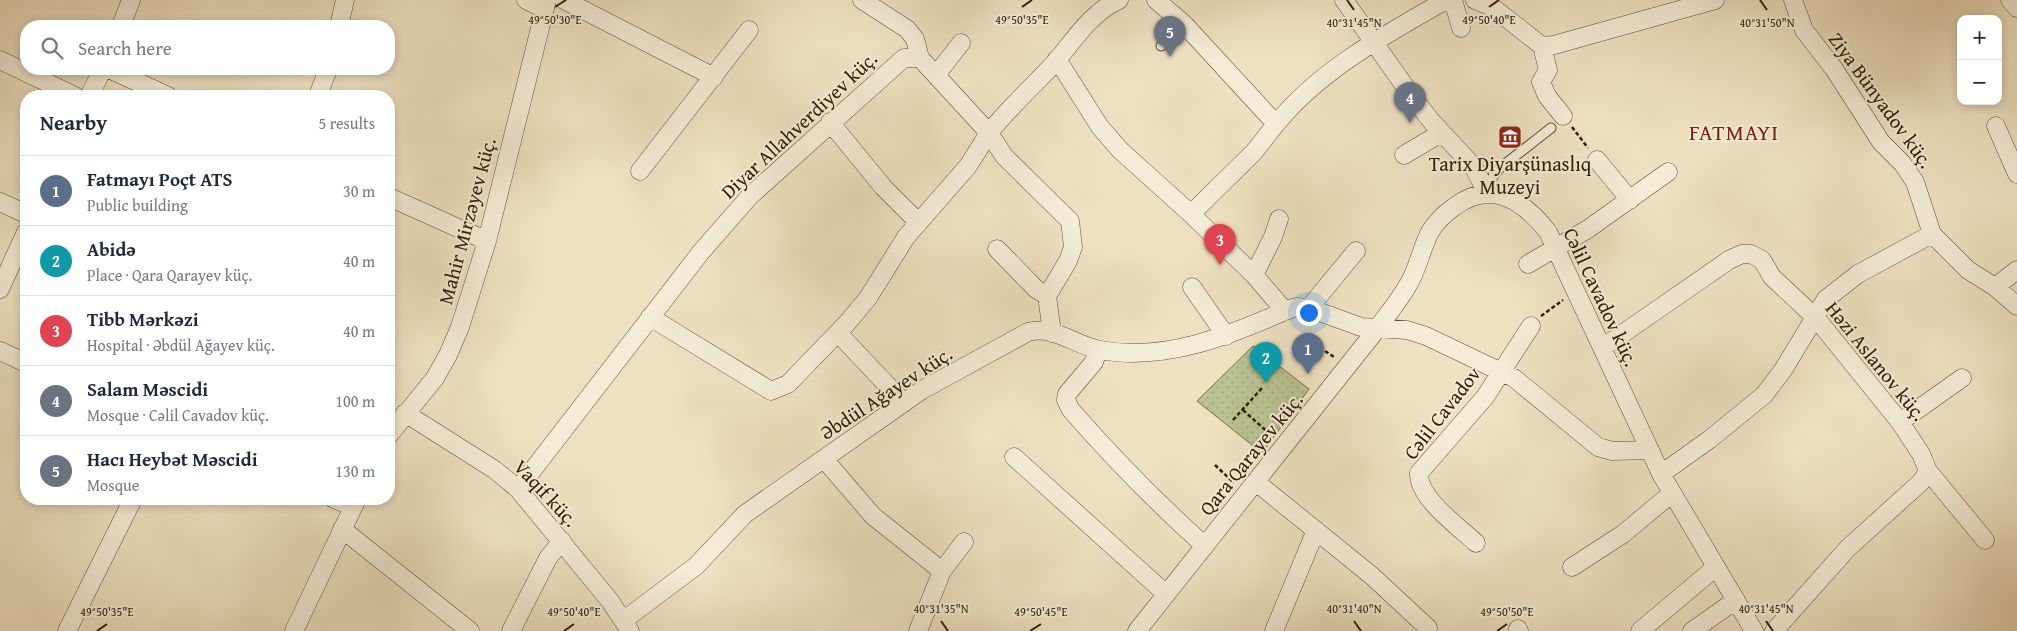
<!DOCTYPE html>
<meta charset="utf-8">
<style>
body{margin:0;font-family:"Gentium Book Plus",serif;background:#f6f6f7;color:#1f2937}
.controls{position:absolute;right:15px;top:15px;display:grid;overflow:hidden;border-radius:10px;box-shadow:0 2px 8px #0003}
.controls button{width:45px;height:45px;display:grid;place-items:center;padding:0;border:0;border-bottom:1px solid #e0e1e3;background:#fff;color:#1f2937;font:25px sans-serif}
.you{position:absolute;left:1308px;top:312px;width:18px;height:18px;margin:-12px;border:4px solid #fff;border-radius:50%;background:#1a73e8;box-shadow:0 0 0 8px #1a73e833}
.badge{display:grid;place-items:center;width:32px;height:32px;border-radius:50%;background:#2563eb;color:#fff;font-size:16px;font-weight:700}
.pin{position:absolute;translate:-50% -41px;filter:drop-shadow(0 1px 2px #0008)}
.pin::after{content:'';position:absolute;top:26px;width:18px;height:15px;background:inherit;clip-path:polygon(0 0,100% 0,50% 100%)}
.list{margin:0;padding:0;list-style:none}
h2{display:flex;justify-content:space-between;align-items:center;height:65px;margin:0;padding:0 20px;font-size:21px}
h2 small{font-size:16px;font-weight:400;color:#747a83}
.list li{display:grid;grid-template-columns:32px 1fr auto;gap:15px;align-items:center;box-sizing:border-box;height:70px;padding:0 20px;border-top:1px solid #e0e1e3}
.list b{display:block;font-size:19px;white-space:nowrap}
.list p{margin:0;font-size:16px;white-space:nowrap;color:#747a83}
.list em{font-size:16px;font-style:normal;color:#747a83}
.icon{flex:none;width:28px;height:28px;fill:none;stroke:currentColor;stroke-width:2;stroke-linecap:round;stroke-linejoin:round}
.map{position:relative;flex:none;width:2017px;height:631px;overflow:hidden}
.search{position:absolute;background:#fff;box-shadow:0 2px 8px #0003;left:20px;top:20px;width:375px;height:55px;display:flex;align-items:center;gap:12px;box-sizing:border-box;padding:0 18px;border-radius:20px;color:#747a83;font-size:19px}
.panel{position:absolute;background:#fff;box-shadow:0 2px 8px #0003;left:20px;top:90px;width:375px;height:415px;border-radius:20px}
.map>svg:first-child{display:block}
.park{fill:url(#park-dots);stroke:#746f4a}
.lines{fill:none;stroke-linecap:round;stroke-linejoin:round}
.lane-casing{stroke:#5e4d32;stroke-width:11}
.street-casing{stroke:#5e4d32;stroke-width:19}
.path{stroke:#2e1c02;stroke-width:2.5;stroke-dasharray:4 2.5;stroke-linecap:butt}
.lane{stroke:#f4ecd7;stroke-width:9}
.street{stroke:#f4ecd7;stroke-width:18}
.ticks{fill:none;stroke:#2e1c02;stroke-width:2}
.labels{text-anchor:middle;stroke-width:4;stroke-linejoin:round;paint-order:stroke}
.street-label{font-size:20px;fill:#2e1c02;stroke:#f4ecd7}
.poi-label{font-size:20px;fill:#2e1c02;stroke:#f4ecd7}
.quarter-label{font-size:22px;letter-spacing:1px;fill:#7a1f14;stroke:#f4ecd7}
.ticks-label{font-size:12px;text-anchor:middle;fill:#2e1c02;stroke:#f4ecd7;stroke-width:4;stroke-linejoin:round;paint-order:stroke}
</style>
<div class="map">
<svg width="2017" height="631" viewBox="0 0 2017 631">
<defs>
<pattern id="park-dots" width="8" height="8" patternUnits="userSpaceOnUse" patternTransform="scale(1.25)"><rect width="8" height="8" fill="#b9c292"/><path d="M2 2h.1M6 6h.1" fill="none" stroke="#9fa67c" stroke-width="1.8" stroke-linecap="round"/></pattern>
</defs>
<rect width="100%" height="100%" fill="#eee1c1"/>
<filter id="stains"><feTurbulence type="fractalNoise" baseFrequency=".004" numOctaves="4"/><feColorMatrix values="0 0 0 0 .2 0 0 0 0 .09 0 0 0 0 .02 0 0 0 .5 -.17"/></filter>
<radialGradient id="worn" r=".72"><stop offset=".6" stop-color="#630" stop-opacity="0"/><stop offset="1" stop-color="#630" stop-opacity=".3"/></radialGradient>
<path class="park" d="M1253,346L1309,389L1262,453L1197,401Z"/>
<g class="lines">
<g class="lane-casing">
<path id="lane" d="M1161,46L1184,24
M1487,192L1493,176L1500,168L1551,128"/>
</g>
<g class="street-casing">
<path id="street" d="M526,0L544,9
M564,0L714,77
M862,0L907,29L915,39L920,58
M1156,0L1184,24L1276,124C1321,69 1385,35 1446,0
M1344,0L1411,95L1432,122L1473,166L1487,193
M1453,0L1461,28
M1475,0L1492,7L1542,46L1554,45L1715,0
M1793,0L1804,30L1834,69L1881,142L1902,163L1915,182L1932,234L1968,270L1995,287L2017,306
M2010,0L2017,8
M121,26L131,0
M339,26L345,0
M1542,46L1548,70L1541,82L1547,96L1563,116
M1057,59L1100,127L1120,150L1191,214L1254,275L1285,311
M0,60L75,96
M109,69L168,96
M936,75L961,43
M89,96L103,69
M318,96L328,69
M830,122L883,187L918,222
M1996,126L2017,174
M1404,155L1441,133
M1597,160L1630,200
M640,171L749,30
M389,197L487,241
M0,202L26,214
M1191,214L1254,152L1276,124
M997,249L1036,289L1047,296L1052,333
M1528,264L1588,229L1668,172
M1254,275L1273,237L1279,219
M1192,287L1226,336
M1995,287L2017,270
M0,289L26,232
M1309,308L1356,251
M650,317L771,391L788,384L848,322L868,298L906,237L968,166L989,133L1004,156L1070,221L1073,247L1068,261L1047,296
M838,333L904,403
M1602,348L1729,260L1742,254H1751L1762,260L1772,277L1816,318L1900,422L1921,454L1928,471L1921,482L1848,548L1774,631
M1098,350L1094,362L1067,394L1066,400L1071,410C1113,458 1157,503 1205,546
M0,351L26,363
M405,413L495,470L518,489L610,601L630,631
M1900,422L1962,378
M389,435L435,378L448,355L460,327L487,241L547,0
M1014,457L1166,594
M824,459L873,516L942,571L918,631
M1928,471L1985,540
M1661,474L1710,439L1764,395L1783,370L1826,299L1858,274L1932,234
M1256,482L1372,576L1428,628
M518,489L701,252L750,196L904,58H920L989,133C1010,106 1036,84 1058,59C1076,37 1092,12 1119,0
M334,499L353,507
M342,529L470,631
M1476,543C1458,526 1418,498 1419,473L1485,397L1531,326
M1572,567L1623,534L1671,494
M942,571L964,542
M624,620L696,566L745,514L922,390L1028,332C1054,325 1076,346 1100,350C1164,362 1228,336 1285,311L1296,307L1309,308L1361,327L1407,330L1426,336L1514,378L1598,447L1612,451L1650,450
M1518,629L1519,631
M67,631L133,499
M294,631L357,499
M511,631L548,558L562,541
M1137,631L1377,329C1387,315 1399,301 1408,285C1418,269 1421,249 1430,232C1436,222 1444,214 1454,207C1491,179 1523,200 1548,232L1661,474L1754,631
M1274,631L1316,530
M1640,631L1716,567
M1692,631L1736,600"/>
</g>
<path class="path" d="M1572,127L1588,148
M1541,316L1563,300
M1325,351L1334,357
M1243,410L1272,436
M1233,420L1262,388
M1215,465L1234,483"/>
<use href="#lane" class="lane"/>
<use href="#street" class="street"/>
</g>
<path class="ticks" d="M1347,0L1354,10M1760,0L1767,10M555,7L566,0M1022,7L1032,0M1489,7L1499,0M941,621L948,631M1354,621L1361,631M1766,621L1773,631M97,631L107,624M564,631L574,624M1030,631L1041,624M1497,631L1507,624"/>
<defs>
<g id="museum-square" transform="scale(1.25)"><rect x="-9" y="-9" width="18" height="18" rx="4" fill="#8f2418" stroke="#f4ecd7"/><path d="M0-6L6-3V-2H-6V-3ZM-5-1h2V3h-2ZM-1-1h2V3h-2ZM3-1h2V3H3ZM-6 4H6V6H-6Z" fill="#fff"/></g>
</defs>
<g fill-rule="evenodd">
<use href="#museum-square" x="1510" y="137"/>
</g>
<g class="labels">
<g class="street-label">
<text transform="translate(1881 100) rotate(54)" y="7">Ziya Bünyadov küç.</text>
<text transform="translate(799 125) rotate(-43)" y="7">Diyar Allahverdiyev küç.</text>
<text transform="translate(467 221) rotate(-75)" y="7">Mahir Mirzəyev küç.</text>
<text transform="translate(1601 297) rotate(65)" y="7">Cəlil Cavadov küç.</text>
<text transform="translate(1876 361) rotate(51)" y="7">Həzi Aslanov küç.</text>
<text transform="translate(886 393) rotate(-33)" y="7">Əbdül Ağayev küç.</text>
<text transform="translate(1442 413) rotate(-52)" y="7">Cəlil Cavadov</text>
<text transform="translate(1251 454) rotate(-51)" y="7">Qara Qarayev küç.</text>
<text transform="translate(546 493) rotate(47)" y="7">Vaqif küç.</text>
</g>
<g class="poi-label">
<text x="1510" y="171">Tarix Diyarşünaslıq<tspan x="1510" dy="23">Muzeyi</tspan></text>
</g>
<g class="quarter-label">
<text x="1734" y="140">FATMAYI</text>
</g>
</g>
<g class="ticks-label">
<text x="555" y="24">49°50'30"E</text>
<text x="1022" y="24">49°50'35"E</text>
<text x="1489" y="24">49°50'40"E</text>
<text x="1354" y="27">40°31'45"N</text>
<text x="1767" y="27">40°31'50"N</text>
<text x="941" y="613">40°31'35"N</text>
<text x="1354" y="613">40°31'40"N</text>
<text x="1766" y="613">40°31'45"N</text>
<text x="107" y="616">49°50'35"E</text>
<text x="574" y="616">49°50'40"E</text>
<text x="1041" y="616">49°50'45"E</text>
<text x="1507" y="616">49°50'50"E</text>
</g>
<rect width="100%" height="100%" filter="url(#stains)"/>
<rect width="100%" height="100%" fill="url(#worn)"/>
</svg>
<div class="controls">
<button>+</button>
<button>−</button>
</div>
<div class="you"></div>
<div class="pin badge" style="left:1308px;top:374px;background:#5c6f8a">1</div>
<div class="pin badge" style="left:1266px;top:383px;background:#0f9aa8">2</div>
<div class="pin badge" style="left:1220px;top:265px;background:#e0444e">3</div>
<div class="pin badge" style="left:1410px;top:123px;background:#6b7280">4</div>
<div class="pin badge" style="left:1170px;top:57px;background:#6b7280">5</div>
<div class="search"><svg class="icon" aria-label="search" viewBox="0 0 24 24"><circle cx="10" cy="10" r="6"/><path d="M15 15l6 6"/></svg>Search here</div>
<section class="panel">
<h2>Nearby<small>5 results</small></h2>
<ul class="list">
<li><span class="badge" style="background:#5c6f8a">1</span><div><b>Fatmayı Poçt ATS</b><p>Public building</p></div><em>30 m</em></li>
<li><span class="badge" style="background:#0f9aa8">2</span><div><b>Abidə</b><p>Place · Qara Qarayev küç.</p></div><em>40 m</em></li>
<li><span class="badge" style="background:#e0444e">3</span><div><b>Tibb Mərkəzi</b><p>Hospital · Əbdül Ağayev küç.</p></div><em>40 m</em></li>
<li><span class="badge" style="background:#6b7280">4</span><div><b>Salam Məscidi</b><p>Mosque · Cəlil Cavadov küç.</p></div><em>100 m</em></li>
<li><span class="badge" style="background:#6b7280">5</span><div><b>Hacı Heybət Məscidi</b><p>Mosque</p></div><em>130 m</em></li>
</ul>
</section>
</div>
